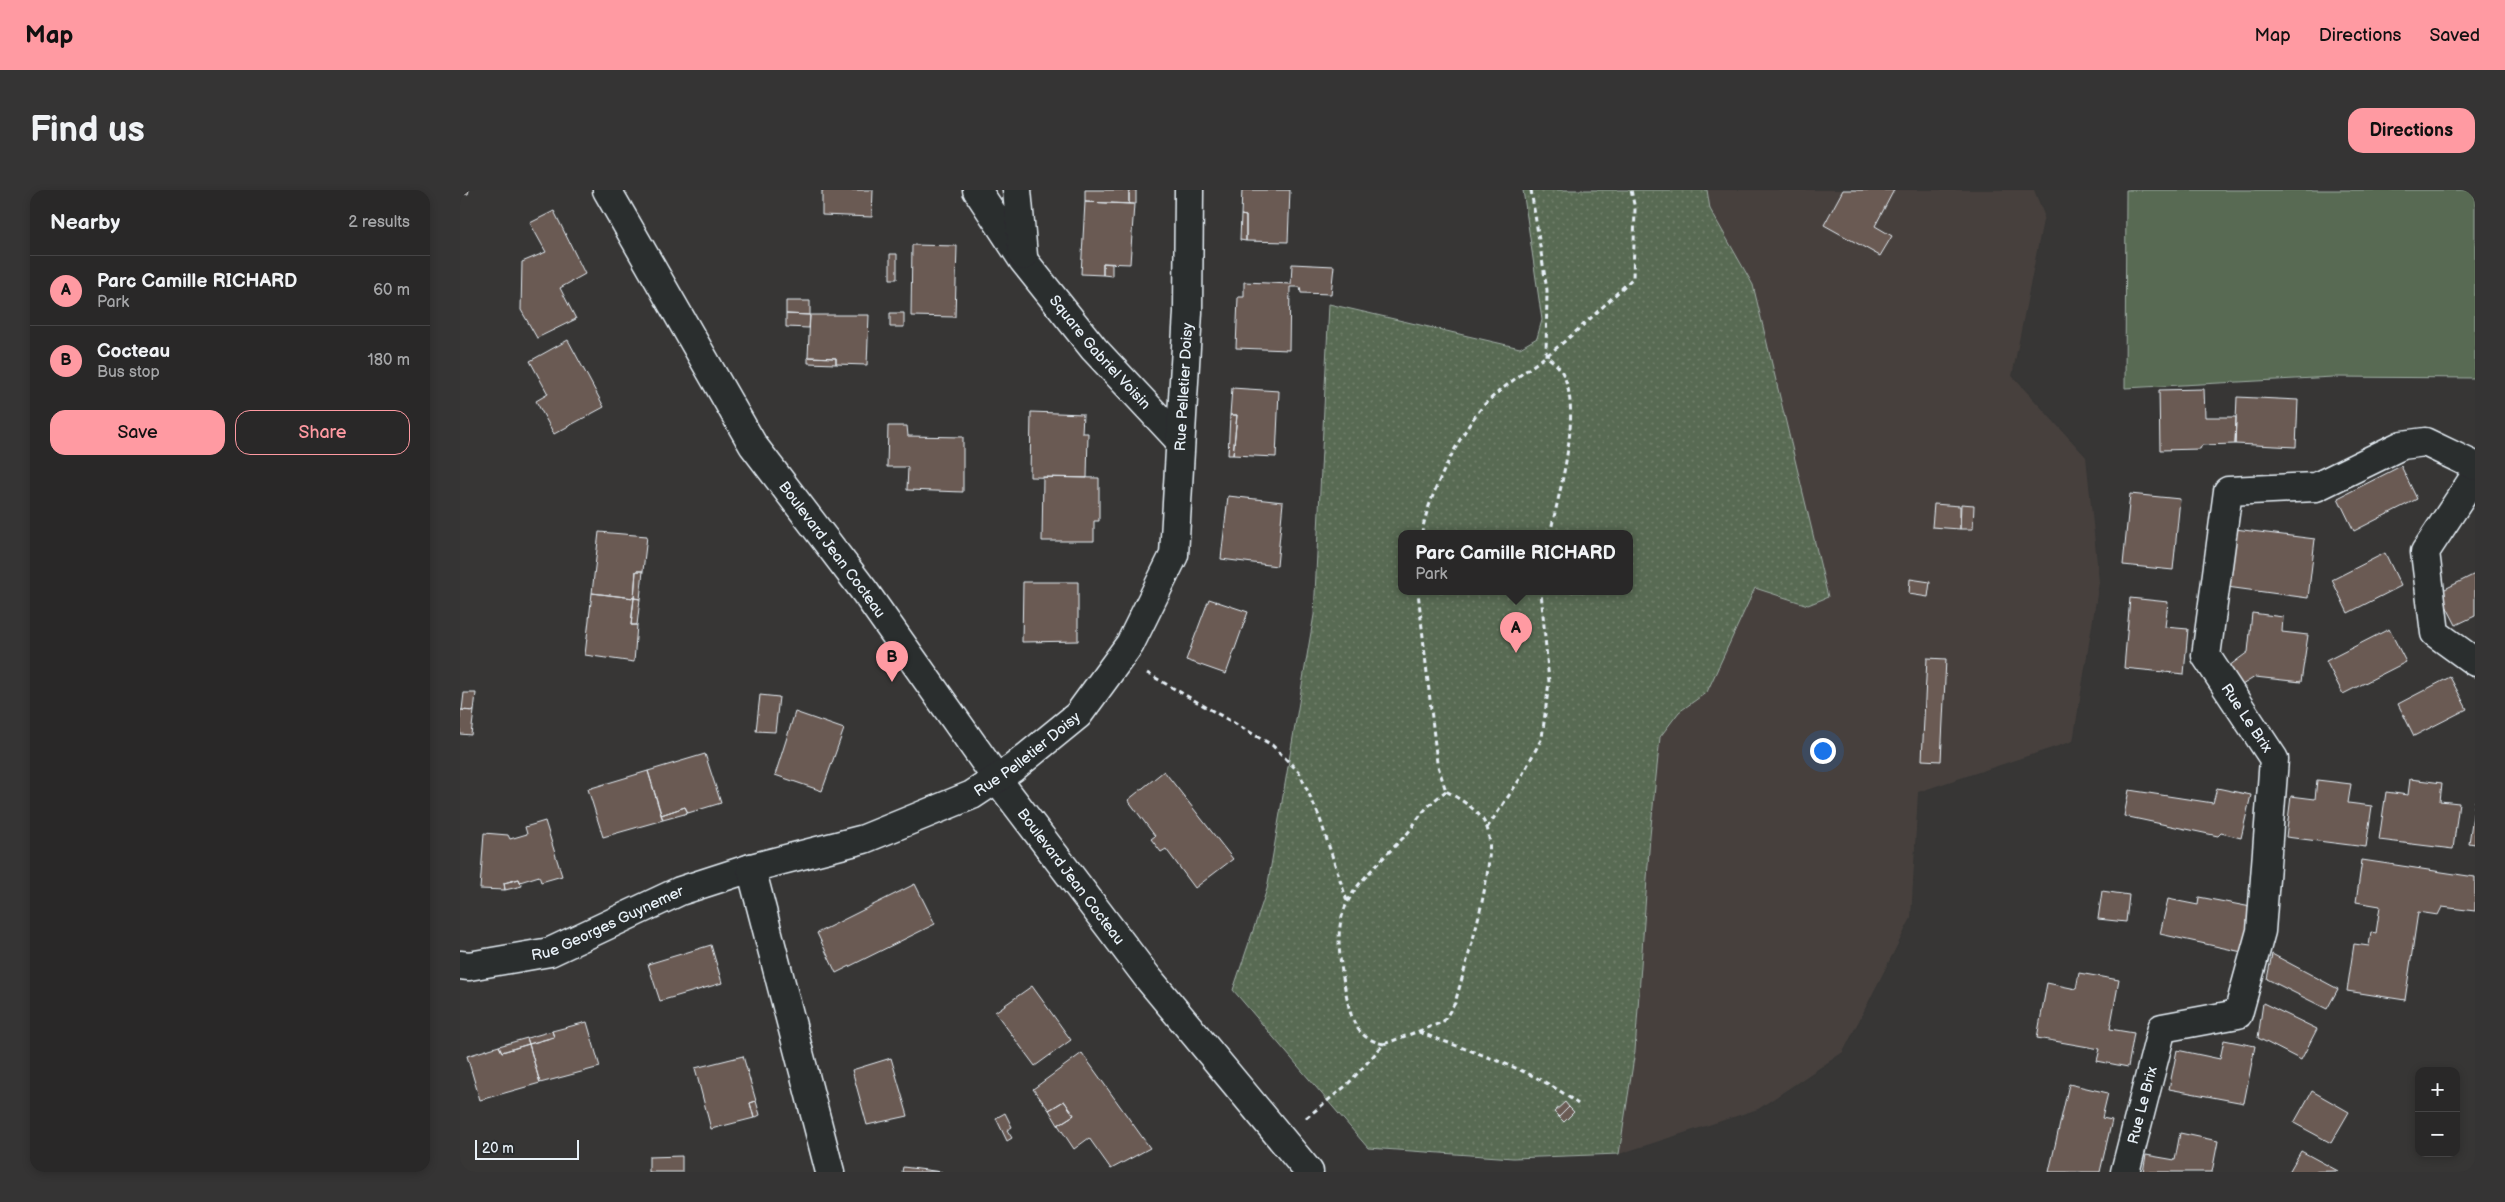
<!DOCTYPE html>
<meta charset="utf-8">
<style>
body{margin:0;font-family:"Balsamiq Sans",sans-serif;background:#353434;color:#f1f3f6}
.controls{position:absolute;right:15px;bottom:15px;display:grid;overflow:hidden;border-radius:10px;box-shadow:0 2px 8px #0003}
.controls button{width:45px;height:45px;display:grid;place-items:center;padding:0;border:0;border-bottom:1px solid #454445;background:#292828;color:#f1f3f6;font:25px sans-serif}
.scale{position:absolute;left:15px;bottom:12px;width:104px;box-sizing:border-box;padding-left:5px;border:2px solid #e8f1f8;border-top:0;font-size:14px;line-height:18px;white-space:nowrap;color:#e8f1f8;-webkit-text-stroke:4px #2a2d2e;paint-order:stroke}
.you{position:absolute;left:1362px;top:560px;width:18px;height:18px;margin:-12px;border:4px solid #fff;border-radius:50%;background:#1a73e8;box-shadow:0 0 0 8px #1a73e833}
.badge{display:grid;place-items:center;width:32px;height:32px;border-radius:50%;background:#ff9aa2;color:#111;font-size:16px;font-weight:700}
.pin{position:absolute;translate:-50% -41px;filter:drop-shadow(0 1px 2px #0008)}
.pin::after{content:'';position:absolute;top:26px;width:18px;height:15px;background:inherit;clip-path:polygon(0 0,100% 0,50% 100%)}
.popup{position:absolute;left:938px;top:340px;width:235px;height:65px;box-sizing:border-box;display:grid;place-content:center;border-radius:10px;background:#292828;filter:drop-shadow(0 1px 4px #0005);font-size:16px;white-space:nowrap;color:#a5a6a8}
.popup b{font-size:19px;color:#f1f3f6}
.popup::after{content:'';position:absolute;left:50%;top:100%;margin-left:-10px;border:10px solid transparent;border-top-color:#292828}
.list{margin:0;padding:0;list-style:none}
h2{display:flex;justify-content:space-between;align-items:center;height:65px;margin:0;padding:0 20px;font-size:21px}
h2 small{font-size:16px;font-weight:400;color:#a5a6a8}
.list li{display:grid;grid-template-columns:32px 1fr auto;gap:15px;align-items:center;box-sizing:border-box;height:70px;padding:0 20px;border-top:1px solid #454445}
.list b{display:block;font-size:19px;white-space:nowrap}
.list p{margin:0;font-size:16px;white-space:nowrap;color:#a5a6a8}
.list em{font-size:16px;font-style:normal;color:#a5a6a8}
.actions{display:flex;gap:10px;padding:15px 20px}
.actions a{flex:1;padding:11px 0;border:1px solid #ff9aa2;border-radius:15px;text-align:center;font-size:18px;color:#ff9aa2}
.actions .main{background:#ff9aa2;color:#111}
.map{position:relative;flex:none;width:2015px;height:982px;overflow:hidden;border-radius:15px}
header{display:flex;align-items:center;gap:30px;box-sizing:border-box;height:70px;padding:0 25px;background:#ff9aa2;color:#111}
header strong{font-size:24px}
nav{display:flex;gap:28px;margin-inline-start:auto;font-size:18px}
.intro{display:flex;align-items:center;justify-content:space-between;box-sizing:border-box;height:120px;padding:0 30px}
h1{margin:0;font-size:35px}
.button{padding:12px 22px;border-radius:15px;background:#ff9aa2;color:#111;font-size:18px;font-weight:700}
main{display:flex;gap:30px;padding:0 30px}
aside{flex:1;background:#292828;border-radius:15px;box-shadow:0 2px 8px #0003}
.map>svg:first-child{display:block}
.built{fill:#47413e}
.park{fill:url(#park-dots);stroke:#a0aea6;fill-rule:evenodd}
.garden{fill:#596a53;stroke:#a0aea6}
.building{fill:#6b5a53;stroke:#e8f1f8}
.lines{fill:none;stroke-linecap:round;stroke-linejoin:round}
.street-casing{stroke:#e8f1f8;stroke-width:31}
.path{stroke:#e8f1f8;stroke-width:3;stroke-dasharray:5 4;stroke-linecap:butt}
.street{stroke:#2a2d2e;stroke-width:28}
.labels{text-anchor:middle;stroke-width:5;stroke-linejoin:round;paint-order:stroke}
.street-label{font-size:15px;fill:#e8f1f8;stroke:#2a2d2e}
</style>
<header>
<strong>Map</strong>
<nav><a>Map</a><a>Directions</a><a>Saved</a></nav>
</header>
<div class="intro"><h1>Find us</h1><a class="button">Directions</a></div>
<main>
<aside>
<h2>Nearby<small>2 results</small></h2>
<ul class="list">
<li><span class="badge">A</span><div><b>Parc Camille RICHARD</b><p>Park</p></div><em>60 m</em></li>
<li><span class="badge">B</span><div><b>Cocteau</b><p>Bus stop</p></div><em>180 m</em></li>
</ul>
<div class="actions"><a class="main">Save</a><a>Share</a></div>
</aside>
<div class="map">
<svg width="2015" height="982" viewBox="0 0 2015 982">
<defs>
<pattern id="park-dots" width="8" height="8" patternUnits="userSpaceOnUse" patternTransform="scale(1.25)"><rect width="8" height="8" fill="#596a53"/><path d="M2 2h.1M6 6h.1" fill="none" stroke="#71806c" stroke-width="1.8" stroke-linecap="round"/></pattern>
</defs>
<rect width="100%" height="100%" fill="#373635"/>
<filter id="ink" filterUnits="userSpaceOnUse"><feTurbulence type="fractalNoise" baseFrequency=".02" numOctaves="2"/><feDisplacementMap in="SourceGraphic" scale="10" xChannelSelector="R" yChannelSelector="G"/><feConvolveMatrix kernelMatrix="1 2 1 2 8 2 1 2 1" color-interpolation-filters="sRGB"/></filter>
<g filter="url(#ink)">
<path class="built" d="M1247,0H1574L1584,25L1552,186L1626,267L1639,392L1613,551L1458,602L1451,728L1383,862L1298,919L1159,964L1175,861L1190,646L1200,547L1219,522L1247,502L1295,398L1348,415L1293,95L1250,19Z"/>
<path class="park" d="M1063,0H1247L1250,19L1293,95L1368,407L1348,415L1295,398L1247,502L1219,522L1200,547L1190,646L1175,861L1159,964L1053,968L908,958L773,800L807,699L854,425L869,114L1060,158L1077,148L1082,130ZM942,344H1170V402H942Z"/>
<path class="garden" d="M1666,0H2015V188L1873,187L1665,198Z"/>
<path class="building" d="M0,0H9L8,4H0Z
M362,0H413L412,27L362,25Z
M625,0H669V14L625,12Z
M669,0H676V14H669Z
M782,0H830L828,52L786,51V26L781,25Z
M1383,0H1434L1415,36L1432,46L1420,66L1364,35Z
M625,12L674,14L670,74L643,73V85L621,84Z
M94,21L125,84L100,98L116,129L77,148L61,120L62,72L86,62L70,33Z
M781,25L786,26V51L780,50Z
M452,55L497,56L495,127L451,126Z
M430,64H437V89H430Z
M643,73L652,74V86L643,85Z
M832,74L874,76L871,104L841,103L840,97H830L829,160L776,158L778,107H784V92L831,94Z
M326,111H350V125L326,124Z
M430,123H444V137H430Z
M326,124L350,125L349,138L326,137Z
M350,125H409L407,175L376,174V168L348,167Z
M108,150L144,217L94,244L76,211L88,204L70,171Z
M348,167L376,168V174L348,173Z
M772,198L819,201L816,267L773,265L777,225H770Z
M1744,199L1745,227H1776L1775,254L1742,255L1740,259L1700,260L1699,200Z
M1777,207L1838,210L1836,257L1775,254Z
M571,222L623,224L622,243H628L627,288L570,287Z
M770,225H777L773,265H768Z
M428,236H447L448,246L503,247V302L447,300L448,277H427Z
M1941,276L1957,309L1894,341L1878,308Z
M583,287L639,288V331H634V351H582Z
M1670,304L1720,309L1713,380L1663,375Z
M768,306L823,312L817,376L761,369Z
M1474,314L1500,316V339L1472,337Z
M1501,314L1514,315L1513,339H1500Z
M1775,339L1855,349L1848,408L1767,397Z
M139,342L187,346L183,381H176L174,408L132,403Z
M1925,363L1941,396L1888,423L1872,390Z
M176,381H183L180,409L174,408Z
M2015,384V426L1996,435L1979,402Z
M1450,389L1470,392L1468,407L1449,404Z
M563,392H618V451L562,452Z
M132,403L174,408L171,435H177L174,472L125,465Z
M174,408L180,409L177,435H171Z
M1670,408L1708,412L1705,437L1728,439L1724,484L1664,478Z
M749,409L788,422L766,484L726,470Z
M1792,423L1823,427L1822,442L1848,445L1841,492L1795,487L1782,495L1769,476L1788,462Z
M1929,439L1946,472L1883,504L1866,471Z
M1467,468L1486,469L1481,571L1462,570Z
M1990,487L2007,519L1954,546L1938,514Z
M4,503H16L14,521L2,520Z
M300,505L319,507L315,542L296,541Z
M0,520L14,521L11,545L0,544Z
M335,522L384,539L362,601L315,585Z
M245,564L261,613L228,623L225,617L201,625L188,581Z
M188,581L203,630L143,647L128,599Z
M704,581L773,669L735,698L706,659L701,662L691,649L695,646L668,610Z
M1950,589L1982,593L1980,611L1999,613L1993,659L1919,650L1926,602L1948,605Z
M1857,590L1891,594L1888,613L1912,616L1906,657L1826,647L1831,606L1855,609Z
M1757,598L1791,605L1781,648L1761,643L1758,646L1664,626L1669,600L1753,613Z
M2015,611V654L2009,653Z
M225,617L228,623L203,630L201,625Z
M85,631L102,686L81,692L79,686L60,692L59,689L44,693L45,700L20,699L24,643L48,645L50,649L67,644L65,637Z
M1902,670L2015,687V721L1982,717L1978,725L1958,722L1945,810L1887,801L1894,754L1909,756L1911,742L1916,743L1920,716L1896,712Z
M59,689L62,696L45,700L44,693Z
M455,694L475,734L376,783L357,743Z
M1642,701L1669,705L1666,732L1638,729Z
M1739,707L1791,717L1782,762L1700,744L1708,709L1738,715Z
M251,755L262,793L200,811L188,774Z
M1812,764L1878,799L1867,819L1807,789Z
M1619,783L1659,790L1650,839L1674,843L1668,877L1637,871L1640,859L1577,848L1587,793L1616,799Z
M572,796L611,850L575,876L535,822Z
M1803,813L1857,839L1841,870L1798,848Z
M127,832L140,877L80,893L69,854L94,847L92,841Z
M92,841L94,847L69,854L67,848Z
M67,848L69,854L42,862L39,856Z
M1764,850L1795,856L1784,913L1709,899L1717,860L1760,869Z
M69,854L80,893L20,910L7,866L39,856L42,862Z
M622,863L690,958L651,979L629,948L614,959L598,935L614,925L604,911L589,920L573,899Z
M283,866L296,911L290,913L294,928L251,939L235,878Z
M431,868L448,926L407,935L392,880Z
M1609,894L1648,903L1642,928L1652,930L1640,982H1589Z
M1852,901L1889,922L1871,953L1834,933Z
M296,911L300,925L294,928L290,913Z
M604,911L614,925L598,935L589,920Z
M1105,912L1109,917L1099,927L1094,922Z
M1109,917L1114,922L1104,932L1099,927Z
M545,923L552,937L547,940L552,948L547,951L536,928Z
M1720,943L1758,951L1752,982H1683L1686,965L1715,970Z
M1841,961L1878,981L1829,982Z
M222,966V982H189V967Z
M443,977L482,982H442Z"/>
<g class="lines">
<g class="street-casing">
<g id="street">
<path id="s1" d="M147,0L293,255L405,402L537,589L688,788L849,982"/>
<path id="s2" d="M517,0L563,70L634,159L720,251"/>
<path d="M557,0L563,66"/>
<path d="M2015,286L1965,362L1975,443L2015,472"/>
<path id="s3" d="M0,775L9,776L90,762L220,701L291,678"/>
<path id="s4" d="M370,982L291,678L404,649L512,605L553,578L618,525L670,454L714,365L728,122L729,0"/>
<path id="s5" d="M1665,982L1702,838L1778,824L1801,741L1814,569L1746,466L1768,301L1856,297L1942,255L1965,252L2015,276"/>
</g>
</g>
<path class="path" d="M1071,0L1087,100L1086,166C1091,170 1097,174 1100,179C1125,216 1099,303 1090,344
M962,344C965,312 1003,236 1026,213C1045,195 1065,182 1086,166C1117,143 1145,114 1173,88L1175,19L1171,0
M687,483L812,555L839,582L859,626L887,711
M1027,638L1060,589L1082,548L1089,492L1081,402
M959,842C1013,863 1073,878 1118,914
M924,854C898,849 892,833 887,808C868,720 882,709 942,649C951,641 956,630 963,622C970,614 978,607 986,601
M846,928L887,895L924,854L983,832L995,813C1005,776 1039,671 1027,638C1021,621 1000,609 986,601L977,573L958,402"/>
<use href="#street" class="street"/>
</g>
</g>
<g class="labels">
<g class="street-label">
<text dy="5" stroke="none"><textPath href="#s2" startOffset="204">Square Gabriel Voisin</textPath></text>
<text dy="5" stroke="none"><textPath href="#s4" startOffset="1036">Rue Pelletier Doisy</textPath></text>
<text dy="5" stroke="none"><textPath href="#s1" startOffset="425">Boulevard Jean Cocteau</textPath></text>
<text transform="translate(1787 528) rotate(56)" y="5">Rue Le Brix</text>
<text dy="5" stroke="none"><textPath href="#s4" startOffset="616">Rue Pelletier Doisy</textPath></text>
<text dy="5" stroke="none"><textPath href="#s1" startOffset="830">Boulevard Jean Cocteau</textPath></text>
<text dy="5" stroke="none"><textPath href="#s3" startOffset="155">Rue Georges Guynemer</textPath></text>
<text dy="5" stroke="none"><textPath href="#s5" startOffset="69">Rue Le Brix</textPath></text>
</g>
</g>
</svg>
<div class="controls">
<button>+</button>
<button>−</button>
</div>
<div class="scale">20 m</div>
<div class="you"></div>
<div class="pin badge" style="left:1056px;top:463px">A</div>
<div class="popup"><b>Parc Camille RICHARD</b>Park</div>
<div class="pin badge" style="left:432px;top:492px">B</div>
</div>
</main>
